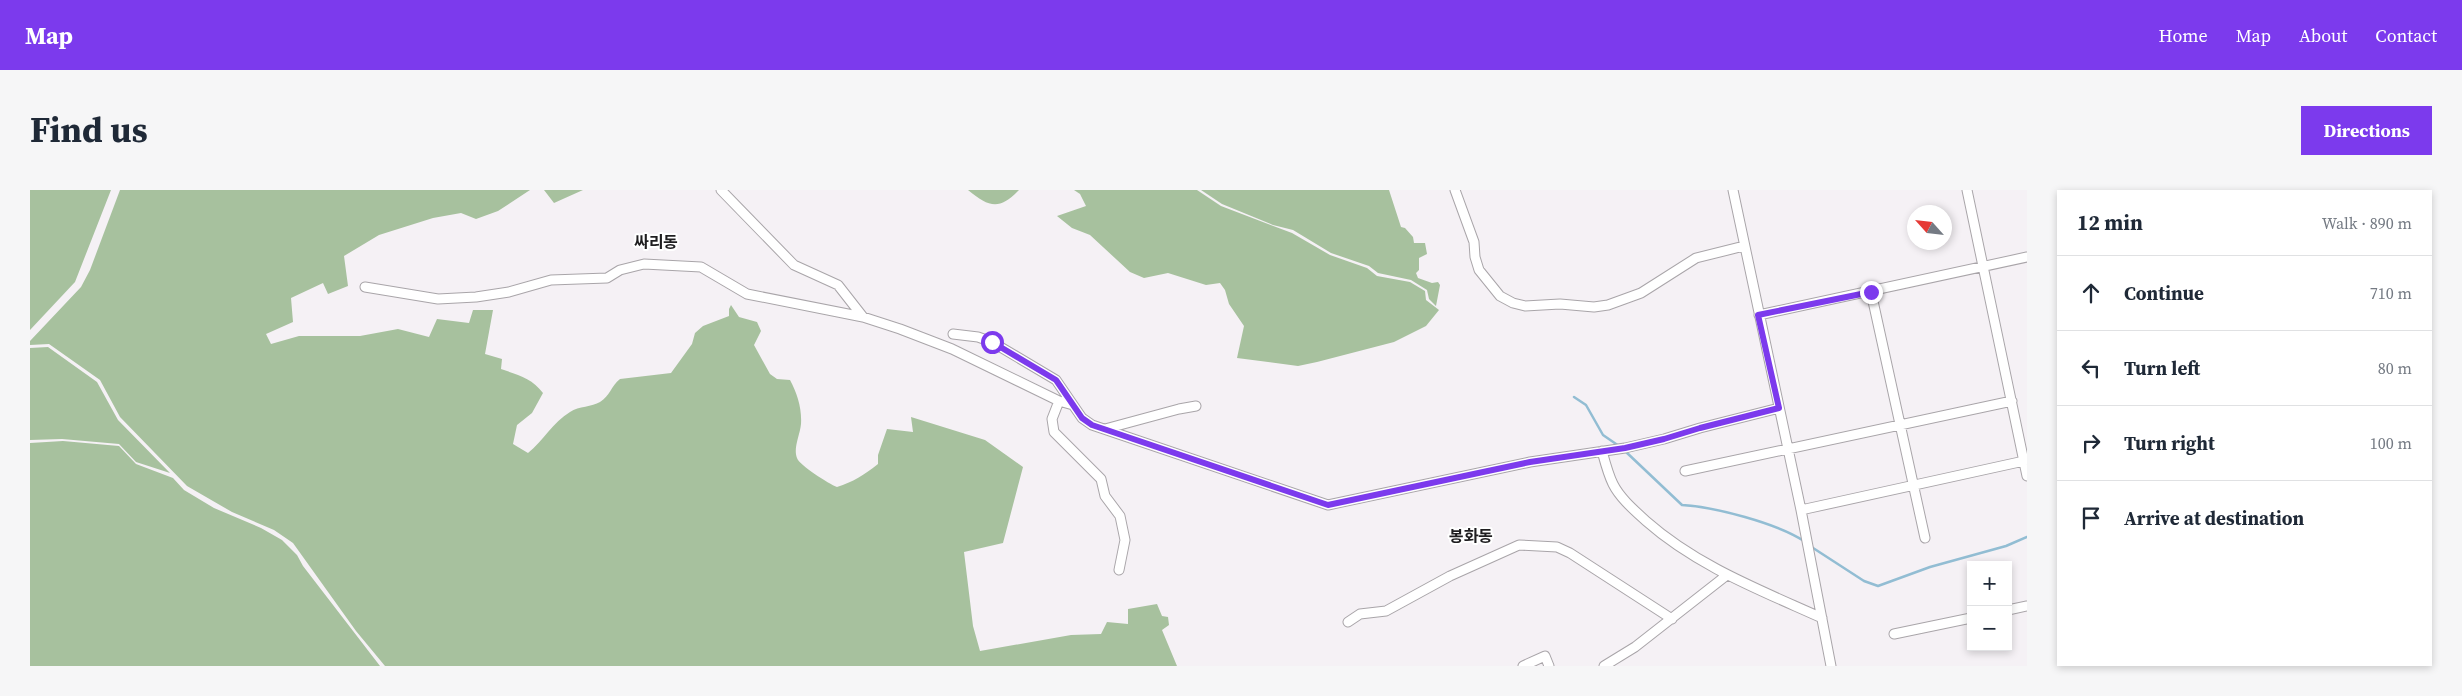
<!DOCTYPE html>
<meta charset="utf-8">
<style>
body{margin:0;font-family:"Source Serif 4","Noto Sans KR",serif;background:#f6f6f7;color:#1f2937}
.controls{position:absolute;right:15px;bottom:15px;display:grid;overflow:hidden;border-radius:0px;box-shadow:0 2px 8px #0003}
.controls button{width:45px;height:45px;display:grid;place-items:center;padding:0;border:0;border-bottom:1px solid #e0e1e3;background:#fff;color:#1f2937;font:25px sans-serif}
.compass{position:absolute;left:1877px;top:15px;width:45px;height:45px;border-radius:50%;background:#fff;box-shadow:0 2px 8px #0003;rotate:297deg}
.stop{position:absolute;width:15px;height:15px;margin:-11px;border:4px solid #7c3aed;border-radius:50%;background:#fff}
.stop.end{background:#7c3aed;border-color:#fff;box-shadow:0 1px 5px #0008}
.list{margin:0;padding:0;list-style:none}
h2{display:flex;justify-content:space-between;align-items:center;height:65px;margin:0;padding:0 20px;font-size:21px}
h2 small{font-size:16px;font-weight:400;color:#747a83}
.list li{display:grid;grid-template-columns:32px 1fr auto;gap:15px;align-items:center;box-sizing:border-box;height:75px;padding:0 20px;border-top:1px solid #e0e1e3}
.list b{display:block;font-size:19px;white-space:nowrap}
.list em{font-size:16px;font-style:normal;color:#747a83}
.icon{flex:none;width:28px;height:28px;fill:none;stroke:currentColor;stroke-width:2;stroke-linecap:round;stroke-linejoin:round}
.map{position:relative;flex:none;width:1997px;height:476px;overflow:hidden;border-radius:0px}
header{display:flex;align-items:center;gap:30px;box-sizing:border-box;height:70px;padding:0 25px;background:#7c3aed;color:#fff}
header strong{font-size:24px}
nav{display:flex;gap:28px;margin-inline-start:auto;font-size:18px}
.intro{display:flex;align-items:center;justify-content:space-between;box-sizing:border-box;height:120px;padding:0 30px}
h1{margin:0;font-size:35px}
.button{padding:12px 22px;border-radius:0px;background:#7c3aed;color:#fff;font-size:18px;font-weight:700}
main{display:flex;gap:30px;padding:0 30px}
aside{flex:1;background:#fff;border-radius:0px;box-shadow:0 2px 8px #0003}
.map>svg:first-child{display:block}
.forest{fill:#a7c19e}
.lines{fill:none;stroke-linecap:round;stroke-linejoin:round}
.stream{stroke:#92bdd3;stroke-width:2.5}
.minor-casing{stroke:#a9a5a9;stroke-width:11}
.minor{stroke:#fff;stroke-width:9}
.route{stroke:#7c3aed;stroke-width:6}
.labels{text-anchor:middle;stroke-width:4;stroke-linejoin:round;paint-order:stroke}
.quarter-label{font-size:16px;font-weight:bold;fill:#1f1e20;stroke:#fff}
</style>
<header>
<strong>Map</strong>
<nav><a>Home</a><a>Map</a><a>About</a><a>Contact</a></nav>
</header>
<div class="intro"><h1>Find us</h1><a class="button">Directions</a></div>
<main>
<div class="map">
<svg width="1997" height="476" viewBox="0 0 1997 476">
<rect width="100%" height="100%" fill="#f5f1f5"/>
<path class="forest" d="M0,0H81L45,92L0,140Z
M90,0H500L468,21L446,29L431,23L403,28L349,45L314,66L318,96L298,104L293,93L261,108L263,132L236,144L241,154L269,146H330L368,139L399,147L407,129L439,133L443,120H463L455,164L472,169L471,179C488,185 502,188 513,203L502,223L487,235L483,254L498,263C513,251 523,232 540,222C549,216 562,217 570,212C580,206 581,196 590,189L641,183L662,154L665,143L673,136L699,126V119L701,115L709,127L727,132L731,141L724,155L740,184L747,189L760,190C767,203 772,218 771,234C770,245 763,258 767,268C769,275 799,294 807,297C823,292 834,285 848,274V265L857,239L883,242L881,227L955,250L993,277L973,353L934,362L943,436L950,461L1041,445L1071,444L1077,432L1098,434V419L1127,414L1132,426L1138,427L1139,435L1132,440L1147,476H355L326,441L263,353L244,340L202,322L157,296L90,227L70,190L19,154L0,155V151L51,97L60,80Z
M514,0H553L524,13Z
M938,0H989C969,21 959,17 938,0Z
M1044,0H1167L1191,16L1262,43L1300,65L1337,78L1347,86L1380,92L1395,101L1396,110L1409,120L1396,136L1364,152L1287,172L1268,176L1207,168L1214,136L1199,114L1195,100L1190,93L1176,95L1138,83L1114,88L1100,82L1060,45L1042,38L1027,26L1056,16L1050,4Z
M1171,0H1359L1371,37L1375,38L1383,47L1384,53H1395L1397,64L1389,68V80L1386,83L1388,88L1402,93L1408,92L1410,95L1406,116L1399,109L1397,100L1381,90L1348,83L1339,76L1301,63L1263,40L1243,35L1192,14Z
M18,157L67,192L88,230L140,283L106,272L89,254L32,249L0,250V158Z
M33,251L89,256L106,274L143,288L154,300L184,318L231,338L252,350L267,365L273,376L350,476H0V253Z"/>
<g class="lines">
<path class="stream" d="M1544,207L1556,215L1573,245L1589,256
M1595,261L1652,315C1685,317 1746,333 1774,351
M1780,356L1834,391L1848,396L1900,377L1976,356L1997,347"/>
<g class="minor-casing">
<path id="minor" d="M691,0L764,75L808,95L833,127
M1425,0L1444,52L1445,67L1449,80L1470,106L1483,113L1495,116L1530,114L1564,117L1578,115L1611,103L1666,68L1714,56
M1703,0L1771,320L1801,476
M1937,0L1997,286
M335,97L408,109L446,107L479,102L521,90L577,88L590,80L614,74L671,77L717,104L833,127L870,139L922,159L1029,211L1043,215
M1841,102L1895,348
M1729,125L1997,67
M923,144L948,147L962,152L1026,190L1052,228L1062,235L1298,315L1500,272L1595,258L1634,249L1670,238L1749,218
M1029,211L1022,229L1024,242L1071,289L1075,306L1090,326L1095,350L1089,380
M1075,239L1149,219L1166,216
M1572,261C1575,272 1578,284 1583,294C1590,308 1604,320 1616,331C1667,376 1730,400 1792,428
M1655,281L1982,211
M1771,320L1994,271
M1978,420L1997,416
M1318,432L1330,424L1356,421L1420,386L1489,355L1527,357L1540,363L1642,429
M1864,444L1941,428
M1493,476L1515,466L1519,476
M1574,476L1605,457L1697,385"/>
</g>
<use href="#minor" class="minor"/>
</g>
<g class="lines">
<path class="route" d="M962,152L1026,190L1052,228L1062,235L1298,315L1500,272L1595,258L1634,249L1670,238L1749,218L1728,125L1841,102"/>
</g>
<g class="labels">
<g class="quarter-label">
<text x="626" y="58">싸리동</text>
<text x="1441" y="352">봉화동</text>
</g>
</g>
</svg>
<div class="controls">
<button>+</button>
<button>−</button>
</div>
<svg class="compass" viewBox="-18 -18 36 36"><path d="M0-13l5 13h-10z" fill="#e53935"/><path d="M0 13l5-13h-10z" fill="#747a83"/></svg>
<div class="stop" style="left:962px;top:152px"></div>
<div class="stop end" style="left:1841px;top:102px"></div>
</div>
<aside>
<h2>12 min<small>Walk · 890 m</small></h2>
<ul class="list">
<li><svg class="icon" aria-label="ahead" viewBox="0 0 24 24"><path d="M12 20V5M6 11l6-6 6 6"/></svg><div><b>Continue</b></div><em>710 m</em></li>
<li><svg class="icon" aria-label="left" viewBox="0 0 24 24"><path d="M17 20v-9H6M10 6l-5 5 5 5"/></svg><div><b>Turn left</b></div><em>80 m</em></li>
<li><svg class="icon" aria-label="right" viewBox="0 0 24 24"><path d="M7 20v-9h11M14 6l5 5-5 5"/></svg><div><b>Turn right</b></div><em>100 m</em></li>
<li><svg class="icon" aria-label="arrive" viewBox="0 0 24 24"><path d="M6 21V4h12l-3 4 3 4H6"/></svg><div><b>Arrive at destination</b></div></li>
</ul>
</aside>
</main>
